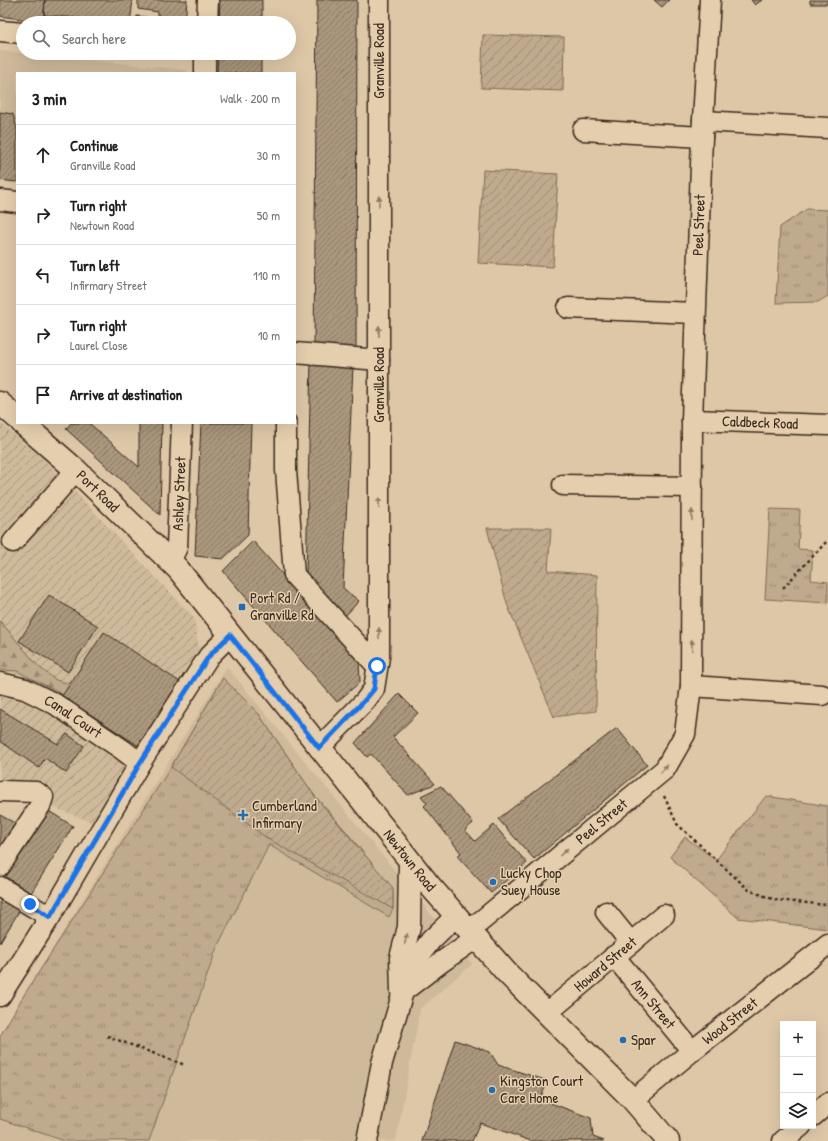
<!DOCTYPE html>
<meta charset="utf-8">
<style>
body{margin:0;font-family:"Patrick Hand",sans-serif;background:#f2f2f2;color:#202124}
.controls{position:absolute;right:12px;bottom:12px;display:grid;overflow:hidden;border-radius:0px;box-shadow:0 4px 16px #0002}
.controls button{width:36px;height:36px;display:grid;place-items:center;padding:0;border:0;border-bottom:1px solid #e0e0e0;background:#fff;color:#202124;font:20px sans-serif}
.stop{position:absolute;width:12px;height:12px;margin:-9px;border:3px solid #1a73e8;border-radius:50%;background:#fff}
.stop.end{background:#1a73e8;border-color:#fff;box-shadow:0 1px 4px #0008}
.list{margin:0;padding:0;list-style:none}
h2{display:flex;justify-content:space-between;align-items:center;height:52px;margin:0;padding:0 16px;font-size:17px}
h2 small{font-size:13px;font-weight:400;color:#757577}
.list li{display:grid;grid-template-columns:26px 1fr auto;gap:12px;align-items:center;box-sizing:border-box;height:60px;padding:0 16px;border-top:1px solid #e0e0e0}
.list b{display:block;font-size:15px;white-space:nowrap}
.list p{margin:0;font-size:13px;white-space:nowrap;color:#757577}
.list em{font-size:13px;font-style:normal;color:#757577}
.icon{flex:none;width:22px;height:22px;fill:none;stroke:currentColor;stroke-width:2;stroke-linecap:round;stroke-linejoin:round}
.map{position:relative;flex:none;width:828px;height:1141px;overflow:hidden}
.search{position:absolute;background:#fff;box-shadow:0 4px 16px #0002;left:16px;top:16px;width:280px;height:44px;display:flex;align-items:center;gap:10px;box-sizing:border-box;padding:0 14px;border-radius:22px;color:#757577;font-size:15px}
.panel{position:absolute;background:#fff;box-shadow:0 4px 16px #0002;left:16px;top:72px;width:280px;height:352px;border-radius:0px}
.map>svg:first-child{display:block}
.built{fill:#ceb99a}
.industrial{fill:url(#industrial-furrows)}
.grass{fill:url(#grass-tufts);stroke:#7d6a56}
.forest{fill:url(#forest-firs);stroke:#7d6a56}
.garden{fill:url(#garden-furrows);stroke:#7d6a56}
.building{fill:url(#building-hatch);stroke:#3b2a1e}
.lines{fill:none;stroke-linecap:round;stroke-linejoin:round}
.minor-casing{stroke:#3b2a1e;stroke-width:23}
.major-casing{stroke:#3b2a1e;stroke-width:25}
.path{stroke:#3b2a1e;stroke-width:2.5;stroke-dasharray:3 3;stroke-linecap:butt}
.minor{stroke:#e4cead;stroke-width:20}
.major{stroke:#e4cead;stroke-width:22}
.oneway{fill:#907c66}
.route{stroke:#1a73e8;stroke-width:5}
.poi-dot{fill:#1f6fb2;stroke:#e4cead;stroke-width:1.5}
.labels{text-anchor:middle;stroke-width:3;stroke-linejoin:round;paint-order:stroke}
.street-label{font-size:15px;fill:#3b2a1e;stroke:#e4cead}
.poi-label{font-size:15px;fill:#3b2a1e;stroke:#e4cead;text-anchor:start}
</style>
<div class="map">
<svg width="828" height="1141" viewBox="0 0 828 1141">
<defs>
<pattern id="industrial-furrows" width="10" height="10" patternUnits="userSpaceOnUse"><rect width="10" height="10" fill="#ceb99a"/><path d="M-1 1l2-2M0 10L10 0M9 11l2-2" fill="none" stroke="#a8977d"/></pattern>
<pattern id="grass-tufts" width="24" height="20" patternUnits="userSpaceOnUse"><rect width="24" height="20" fill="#bfaa8e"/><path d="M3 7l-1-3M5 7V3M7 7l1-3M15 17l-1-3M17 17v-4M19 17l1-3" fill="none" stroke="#9c8b73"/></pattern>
<pattern id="forest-firs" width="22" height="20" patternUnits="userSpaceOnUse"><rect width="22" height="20" fill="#bfaa8e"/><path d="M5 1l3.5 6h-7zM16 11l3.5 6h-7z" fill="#9c8b73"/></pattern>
<pattern id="garden-furrows" width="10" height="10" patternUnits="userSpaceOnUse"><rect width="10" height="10" fill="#bfaa8e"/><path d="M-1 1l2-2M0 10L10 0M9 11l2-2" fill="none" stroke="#9c8b73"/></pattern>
<pattern id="building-hatch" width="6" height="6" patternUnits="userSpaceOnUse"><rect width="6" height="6" fill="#aa977d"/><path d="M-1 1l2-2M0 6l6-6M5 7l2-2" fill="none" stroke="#8c7b66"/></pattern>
</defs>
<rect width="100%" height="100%" fill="#ddc7a7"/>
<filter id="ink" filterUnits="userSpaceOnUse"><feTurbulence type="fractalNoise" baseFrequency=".025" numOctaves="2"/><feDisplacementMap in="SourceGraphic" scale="8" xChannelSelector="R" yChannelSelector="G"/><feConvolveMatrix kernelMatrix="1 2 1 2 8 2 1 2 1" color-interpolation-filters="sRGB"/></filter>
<g filter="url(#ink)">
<path class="built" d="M0,51L187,70L186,73H17V184L0,182Z
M227,667L472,964L420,1009L396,1141H0V1036L24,995Z"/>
<path class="industrial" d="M0,423L44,459L194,618L200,654L91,822L0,786Z"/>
<path class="grass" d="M807,209L828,210V296L818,302L776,303L780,227Z
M770,509L800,510L798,549L813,550L811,580L828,582V603L765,599Z
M223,678L258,713L314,795L345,830L393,890V909L389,917L269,845L217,947L149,1141H65L0,1119V1036L24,995L171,767Z
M766,796L828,806V929L738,918L670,857L685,837L716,860Z"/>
<path class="forest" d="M0,621L39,667L56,680L70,684V698L17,671L0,670Z"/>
<path class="garden" d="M483,35L564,37L563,91L481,88Z
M483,170L558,174L553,267L478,263Z
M487,528H551L548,571L597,575L596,711L554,717L507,604Z
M223,678L258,713L314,795L393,888V909L268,839L171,767Z"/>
<path class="building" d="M0,0H45L43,22L0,16Z
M45,0H133L130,23L44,15Z
M138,0H187L185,23H136L137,16L158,19V12L138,9Z
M220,0H262V23H219Z
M317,0H357L356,350L314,347Z
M654,0H669L662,7Z
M751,0H762L755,5Z
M810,0H828V4H810Z
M218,53H261V73H217Z
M0,112L13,114L17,129V182L0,180Z
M311,359L353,366L343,588L359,601L343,618L306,578Z
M71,423H89L139,467V423H162L160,515L66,429Z
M201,423H251L248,535L223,559L195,556Z
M253,541L359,661L360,682L337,702L223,571Z
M49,595L98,626L68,672L19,641Z
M104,632L180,682L139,746L62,696Z
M399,694L418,713L393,737L435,784L408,795L371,754L367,757L355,743Z
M0,709L58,744L67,734L84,746L66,773L45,758L39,768L0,741Z
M617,728L647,765L534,859L498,819Z
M441,786L473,823L465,830L475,841L494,825L527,863L491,893L457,856L461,853L424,806L427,803L421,796Z
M47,810L73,826L31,893L6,877Z
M0,815L22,827L0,855Z
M0,895L21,908L0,943Z
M455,1040L490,1052L498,1065L548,1081L540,1099L591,1118L593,1137L604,1141H531L480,1123L472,1141H422Z"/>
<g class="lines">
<g class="minor-casing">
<g id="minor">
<path d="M207,23L208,0"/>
<path d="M0,31L23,33"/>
<path d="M205,73V53"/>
<path d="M703,121L828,128"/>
<path d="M583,130L702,137"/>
<path d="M0,200L17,202"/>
<path d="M568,308L695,313"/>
<path d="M295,353L379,360"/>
<path id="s1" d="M692,420L828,425"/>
<path d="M286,423V470L294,575L377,666"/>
<path d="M563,485L692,487"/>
<path d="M13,542L76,470"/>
<path id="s2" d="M170,562L177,547L182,423"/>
<path id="s3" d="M0,683L25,689L55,704L123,750L140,763"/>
<path d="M691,686L822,695"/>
<path d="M319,748L365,701L374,689L379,657V0"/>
<path d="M0,866L40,806L43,797L36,792L1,791"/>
<path d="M0,887L50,917"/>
<path d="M606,912L631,943"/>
<path id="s4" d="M469,931L665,769L685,734L691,686L692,420L702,137L710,0"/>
<path id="s5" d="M614,956L692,1051"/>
<path d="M402,992L440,963L476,938"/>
<path d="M0,996L50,917L140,763L179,702L209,656L230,635"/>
<path id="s6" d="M547,1013L664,915"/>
<path id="s7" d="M633,1100L692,1051L828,944"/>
<path d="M813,1116L828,1103"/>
<path d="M367,1141L382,1063L410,968L431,940L456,916"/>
<path d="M783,1141L801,1126"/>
</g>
</g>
<g class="major-casing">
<g id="major">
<path d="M0,403L17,418"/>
<path id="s8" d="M22,423L76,470L178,569L430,886L506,972L633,1100L668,1141"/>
<path d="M402,992L401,958L409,927L410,862"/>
</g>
</g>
<path class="path" d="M783,588L828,540
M664,796L677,824L749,890L775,900L828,905
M107,1036L185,1065"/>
<use href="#minor" class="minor"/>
<use href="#major" class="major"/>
</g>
<defs><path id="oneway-solid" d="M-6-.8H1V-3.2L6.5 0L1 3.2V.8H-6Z"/></defs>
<g class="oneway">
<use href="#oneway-solid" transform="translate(379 201) rotate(-90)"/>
<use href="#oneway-solid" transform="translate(379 331) rotate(-90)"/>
<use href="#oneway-solid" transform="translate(379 503) rotate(-90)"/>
<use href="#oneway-solid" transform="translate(692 515) rotate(-90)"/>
<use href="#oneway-solid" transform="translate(379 633) rotate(-90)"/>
<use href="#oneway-solid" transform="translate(692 645) rotate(-90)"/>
<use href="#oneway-solid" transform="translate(664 769) rotate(-49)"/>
<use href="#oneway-solid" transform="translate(564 852) rotate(-40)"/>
<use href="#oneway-solid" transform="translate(406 939) rotate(-75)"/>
</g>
</g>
<g class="lines" filter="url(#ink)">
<path class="route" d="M30,904L50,917L140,763L179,702L209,656L230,635L319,748L365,700L374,689L377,666"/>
</g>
<g class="poi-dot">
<rect x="238" y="603" width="8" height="8" rx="2"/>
<path d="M241 809h4v4h4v4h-4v4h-4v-4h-4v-4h4z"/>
<circle cx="493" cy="882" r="4"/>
<circle cx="623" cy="1040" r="4"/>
<circle cx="492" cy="1090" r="4"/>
</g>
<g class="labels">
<g class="street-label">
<text transform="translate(379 61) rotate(-90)" y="5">Granville Road</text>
<text dy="5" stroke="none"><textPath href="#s4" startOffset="804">Peel Street</textPath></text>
<text transform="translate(379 385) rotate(-90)" y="5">Granville Road</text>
<text dy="5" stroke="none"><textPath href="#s1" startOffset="68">Caldbeck Road</textPath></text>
<text dy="5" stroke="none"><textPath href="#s8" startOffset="102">Port Road</textPath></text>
<text dy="5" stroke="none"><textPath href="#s2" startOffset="70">Ashley Street</textPath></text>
<text dy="5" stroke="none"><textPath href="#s3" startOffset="81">Canal Court</textPath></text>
<text dy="5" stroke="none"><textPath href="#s4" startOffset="172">Peel Street</textPath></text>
<text dy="5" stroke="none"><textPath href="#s8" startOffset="586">Newtown Road</textPath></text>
<text dy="5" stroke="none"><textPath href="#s6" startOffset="76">Howard Street</textPath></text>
<text dy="5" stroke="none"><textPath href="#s5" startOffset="62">Ann Street</textPath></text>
<text dy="5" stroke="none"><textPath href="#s7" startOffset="125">Wood Street</textPath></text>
</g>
<g class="poi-label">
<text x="250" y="603">Port Rd /<tspan x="250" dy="17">Granville Rd</tspan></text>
<text x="252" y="811">Cumberland<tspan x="252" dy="17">Infirmary</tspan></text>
<text x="501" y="878">Lucky Chop<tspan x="501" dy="17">Suey House</tspan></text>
<text x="631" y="1045">Spar</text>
<text x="500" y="1086">Kingston Court<tspan x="500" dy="17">Care Home</tspan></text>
</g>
</g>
</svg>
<div class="controls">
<button>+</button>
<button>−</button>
<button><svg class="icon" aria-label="layers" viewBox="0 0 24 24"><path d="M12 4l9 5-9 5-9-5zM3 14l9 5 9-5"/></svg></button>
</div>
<div class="stop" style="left:377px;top:666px"></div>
<div class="stop end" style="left:30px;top:904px"></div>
<div class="search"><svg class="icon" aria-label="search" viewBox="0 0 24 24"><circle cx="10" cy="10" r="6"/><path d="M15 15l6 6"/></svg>Search here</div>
<section class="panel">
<h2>3 min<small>Walk · 200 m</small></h2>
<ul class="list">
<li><svg class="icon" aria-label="ahead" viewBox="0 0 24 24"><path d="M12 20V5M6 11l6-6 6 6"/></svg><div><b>Continue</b><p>Granville Road</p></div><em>30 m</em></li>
<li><svg class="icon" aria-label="right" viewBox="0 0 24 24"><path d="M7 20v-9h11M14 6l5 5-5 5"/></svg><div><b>Turn right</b><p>Newtown Road</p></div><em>50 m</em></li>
<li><svg class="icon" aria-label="left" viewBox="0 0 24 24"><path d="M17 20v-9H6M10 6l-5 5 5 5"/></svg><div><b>Turn left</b><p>Infirmary Street</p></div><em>110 m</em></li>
<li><svg class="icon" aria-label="right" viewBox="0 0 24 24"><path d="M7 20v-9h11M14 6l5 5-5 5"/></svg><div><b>Turn right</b><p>Laurel Close</p></div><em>10 m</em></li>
<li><svg class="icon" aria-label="arrive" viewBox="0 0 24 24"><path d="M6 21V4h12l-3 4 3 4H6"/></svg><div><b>Arrive at destination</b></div></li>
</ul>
</section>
</div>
